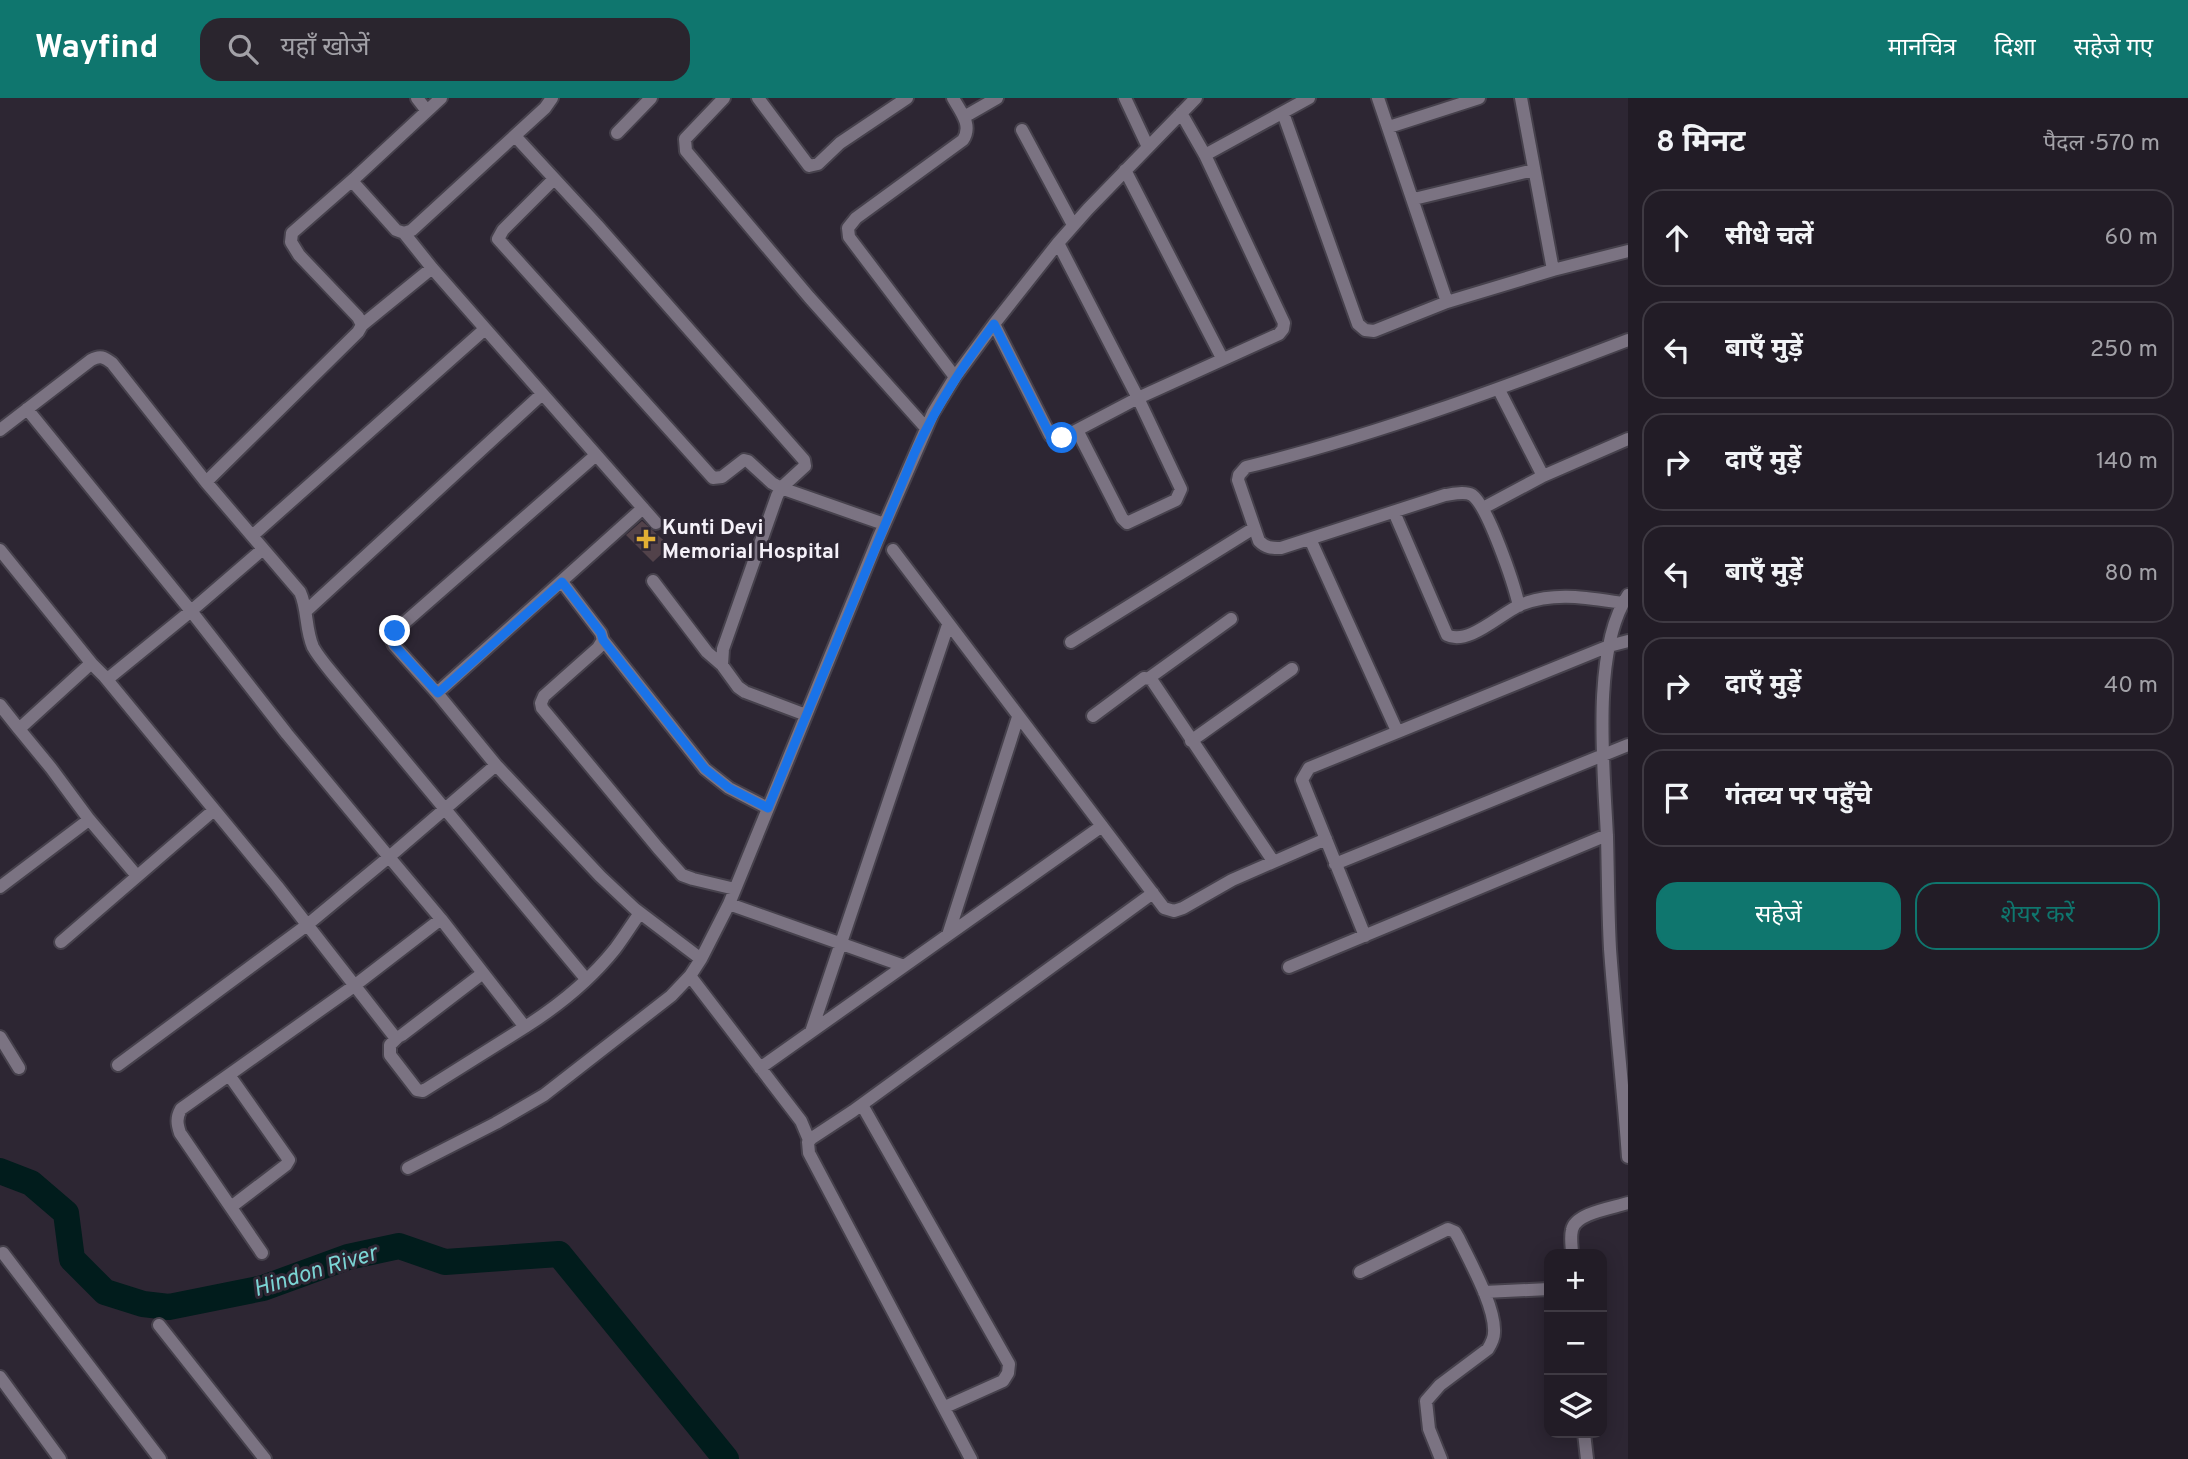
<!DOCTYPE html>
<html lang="hi">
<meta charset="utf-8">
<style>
body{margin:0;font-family:Overpass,"Noto Sans Devanagari",sans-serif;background:#2a252e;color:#f1f3f6}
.controls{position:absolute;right:21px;bottom:21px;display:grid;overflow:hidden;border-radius:14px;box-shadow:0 4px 18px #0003}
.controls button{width:63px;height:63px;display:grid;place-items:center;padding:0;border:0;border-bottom:2px solid #3f3a43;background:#221c26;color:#f1f3f6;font:35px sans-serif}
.stop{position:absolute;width:21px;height:21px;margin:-16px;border:5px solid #1a73e8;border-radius:50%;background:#fff}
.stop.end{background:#1a73e8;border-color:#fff;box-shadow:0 2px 7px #0008}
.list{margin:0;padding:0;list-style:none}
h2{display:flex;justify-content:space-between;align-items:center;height:91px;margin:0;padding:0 28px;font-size:30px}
h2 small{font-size:23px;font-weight:400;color:#a2a1a7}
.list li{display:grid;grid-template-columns:46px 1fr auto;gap:21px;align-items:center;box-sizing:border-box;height:98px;margin:0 14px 14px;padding:0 14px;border:2px solid #3f3a43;border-radius:21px}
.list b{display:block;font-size:26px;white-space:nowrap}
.list em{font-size:23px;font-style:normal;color:#a2a1a7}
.actions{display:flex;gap:14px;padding:21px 28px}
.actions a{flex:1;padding:16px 0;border:2px solid #0f766e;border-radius:21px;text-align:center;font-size:24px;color:#0f766e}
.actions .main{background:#0f766e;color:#fff}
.icon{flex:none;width:38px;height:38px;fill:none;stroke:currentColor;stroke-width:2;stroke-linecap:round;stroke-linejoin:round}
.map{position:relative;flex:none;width:1628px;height:1361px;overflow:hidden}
header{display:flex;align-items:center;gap:42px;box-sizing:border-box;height:98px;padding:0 35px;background:#0f766e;color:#fff}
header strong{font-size:33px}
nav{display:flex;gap:38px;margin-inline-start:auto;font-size:24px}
.search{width:490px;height:63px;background:#2a252e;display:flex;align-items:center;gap:18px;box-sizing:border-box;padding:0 24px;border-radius:21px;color:#a2a1a7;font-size:26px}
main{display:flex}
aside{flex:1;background:#221c26}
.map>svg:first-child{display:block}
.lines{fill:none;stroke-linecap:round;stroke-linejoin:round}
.river{stroke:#011c1c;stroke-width:26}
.building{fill:#52424a}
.minor-casing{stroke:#46414c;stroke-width:16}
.minor{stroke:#7b7382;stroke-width:12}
.route{stroke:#1a73e8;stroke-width:9}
.poi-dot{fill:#e2af34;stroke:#2d2633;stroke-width:2.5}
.labels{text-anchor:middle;stroke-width:6;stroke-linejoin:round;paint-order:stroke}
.poi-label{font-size:21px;font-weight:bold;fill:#f5f1f9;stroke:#2d2633;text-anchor:start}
.water-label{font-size:23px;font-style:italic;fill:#7bd4d4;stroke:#2d2633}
</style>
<header>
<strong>Wayfind</strong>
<div class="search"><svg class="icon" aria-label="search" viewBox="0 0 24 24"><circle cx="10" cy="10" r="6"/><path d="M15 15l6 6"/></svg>यहाँ खोजें</div>
<nav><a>मानचित्र</a><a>दिशा</a><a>सहेजे गए</a></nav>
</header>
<main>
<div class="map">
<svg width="1628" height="1361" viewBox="0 0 1628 1361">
<rect width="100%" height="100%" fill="#2d2633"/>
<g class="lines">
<path class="river" d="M0,1073L31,1085L66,1115L72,1161L105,1194L143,1206L169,1209L263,1190L348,1159L399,1148L445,1164L559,1156L726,1361"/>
</g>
<path class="building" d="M642,423L670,448L653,464L626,437Z"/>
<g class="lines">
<g class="minor-casing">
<path id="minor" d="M417,0L427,13
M724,0L685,41L686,53L809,199L926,330
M758,0L809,68L818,66L840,45L907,0
M953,0C960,13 973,27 963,42L856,120L848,130L849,139L955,279
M1125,0L1148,49
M1378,0L1447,204
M1521,0L1553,172
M1283,15L1358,226L1365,232L1374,233L1447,204L1553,172L1628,153
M964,19L997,0
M1389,29L1479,0
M1022,32L1073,127
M617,35L651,0
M515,38L597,127L804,362L805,368L781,390L777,398L723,551L722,567L738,589L745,594L806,617
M1205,57L1309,0
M1125,72L1222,260
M554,81L503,132L498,141L713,380L722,379L744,362L748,363L772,385L781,390L884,426
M352,83L396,132L404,135L412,132L545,10L552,0
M1414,101L1534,72
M404,135L432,170L656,425
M1058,145L1138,300L1181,391L1176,402L1127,425L1122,420L1077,332
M994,226L1050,337L1056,341L1062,340L1138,300L1279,236L1283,231L1284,225L1205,57L1181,15
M362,227L432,170
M1499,292L1543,378
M27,311L191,513L263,451
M0,332L91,262C100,257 104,259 112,265L206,384L300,494C308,511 305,531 313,549C319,560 329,571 337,581L586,881
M206,384L358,234L362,227L358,219L299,157L291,144L292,135L356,79L441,0
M1483,410L1543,378L1628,341
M1394,414L1447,537C1468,548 1500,516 1520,507C1554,493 1588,500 1623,505
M252,438L485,231
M1310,441L1397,633
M0,452L92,566
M893,452L1164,810L1174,813L1183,810L1232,782L1326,741
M653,483L707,554L722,567
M562,484L601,535L603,542L598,550L544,598L541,605L542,610L658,750L682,777L693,781L735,791
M1628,497C1591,552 1604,673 1607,739C1608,776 1608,814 1610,851C1615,920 1623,989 1628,1059
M1519,508C1514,486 1488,408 1472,397C1465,393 1453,396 1445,397L1281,450C1271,450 1266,450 1259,443L1238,382L1239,377L1246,369C1377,337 1502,290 1628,242
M306,513L542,296
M603,542L705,671L729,690L768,710
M1071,544L1254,430
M104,578L277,788L394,938L398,939L402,937L483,875
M1149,580L1231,521
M437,595L643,410
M0,607L19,631
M1093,618L1144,580L1151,581L1273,763
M1191,643L1292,571
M496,667L437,595L394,547L391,540L395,533L596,357
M88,720L137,778
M1335,766L1628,647
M0,789L86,724L88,720L51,670L19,631L87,569L92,566L104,578L110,579L191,513L287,636L389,759L496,667L600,778L635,811L701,861
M729,806L904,868
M948,837L1018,619
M1365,838L1302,682L1309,670L1609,548L1628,543
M61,844L214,712
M1289,869L1607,737
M690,878L801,1023L809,1042
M525,929C558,908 591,881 615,851C624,839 632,826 640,815
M811,934L948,527
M0,939L19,970
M118,967L307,827L389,759L441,821L525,929L423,993L417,992L390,957V947L398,939
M760,970L1102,728
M229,977L289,1062L286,1067L231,1109
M862,1007L1009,1266L1008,1275L1003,1283L945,1309
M408,1070L496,1025L544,997L671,898L690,878L701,861L729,806L878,441L933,315L955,279L994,226L1058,145L1088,111L1196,0
M3,1155L160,1361
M262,1155L180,1035C177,1026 176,1020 181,1011L354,888L441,821
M1572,1156C1572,1149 1570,1140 1572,1132C1575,1115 1613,1110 1628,1105
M1360,1174L1448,1131L1455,1134L1459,1141C1470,1164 1496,1210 1494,1235C1494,1241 1491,1246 1488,1251L1440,1287L1426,1303L1429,1331L1441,1361
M1484,1194L1549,1191
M159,1227L265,1361
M0,1279L60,1361
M1584,1335L1587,1361
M971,1361L809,1055L808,1044L812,1040L853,1013L1153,795"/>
</g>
<use href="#minor" class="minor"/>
</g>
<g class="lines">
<path class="route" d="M395,533L391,540L394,547L438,595L562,484L601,535L603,542L705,671L729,690L768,710L915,354C938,305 962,269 994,226L1050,337L1056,341L1062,340"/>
</g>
<path class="poi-dot" d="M642.5 430.5h7v7h7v7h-7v7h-7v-7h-7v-7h7z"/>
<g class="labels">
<g class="poi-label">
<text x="662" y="436">Kunti Devi<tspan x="662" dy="24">Memorial Hospital</tspan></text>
</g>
<g class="water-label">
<text transform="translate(315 1172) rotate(-17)" y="8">Hindon River</text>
</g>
</g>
</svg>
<div class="controls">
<button>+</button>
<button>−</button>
<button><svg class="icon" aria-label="layers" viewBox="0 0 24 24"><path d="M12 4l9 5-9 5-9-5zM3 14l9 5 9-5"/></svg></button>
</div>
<div class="stop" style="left:1062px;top:340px"></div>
<div class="stop end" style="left:395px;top:533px"></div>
</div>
<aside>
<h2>8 मिनट<small>पैदल · 570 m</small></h2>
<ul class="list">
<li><svg class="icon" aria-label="ahead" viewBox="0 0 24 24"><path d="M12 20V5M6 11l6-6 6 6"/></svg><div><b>सीधे चलें</b></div><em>60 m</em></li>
<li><svg class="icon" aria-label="left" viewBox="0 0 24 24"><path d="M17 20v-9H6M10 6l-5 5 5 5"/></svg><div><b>बाएँ मुड़ें</b></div><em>250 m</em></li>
<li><svg class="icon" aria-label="right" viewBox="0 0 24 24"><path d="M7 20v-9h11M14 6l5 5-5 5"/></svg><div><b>दाएँ मुड़ें</b></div><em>140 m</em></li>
<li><svg class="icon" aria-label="left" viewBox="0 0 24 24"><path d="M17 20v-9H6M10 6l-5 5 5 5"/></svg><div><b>बाएँ मुड़ें</b></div><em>80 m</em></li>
<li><svg class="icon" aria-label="right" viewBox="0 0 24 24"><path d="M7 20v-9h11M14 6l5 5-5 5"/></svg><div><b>दाएँ मुड़ें</b></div><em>40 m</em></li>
<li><svg class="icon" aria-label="arrive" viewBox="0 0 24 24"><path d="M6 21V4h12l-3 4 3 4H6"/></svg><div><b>गंतव्य पर पहुँचे</b></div></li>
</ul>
<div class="actions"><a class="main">सहेजें</a><a>शेयर करें</a></div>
</aside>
</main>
